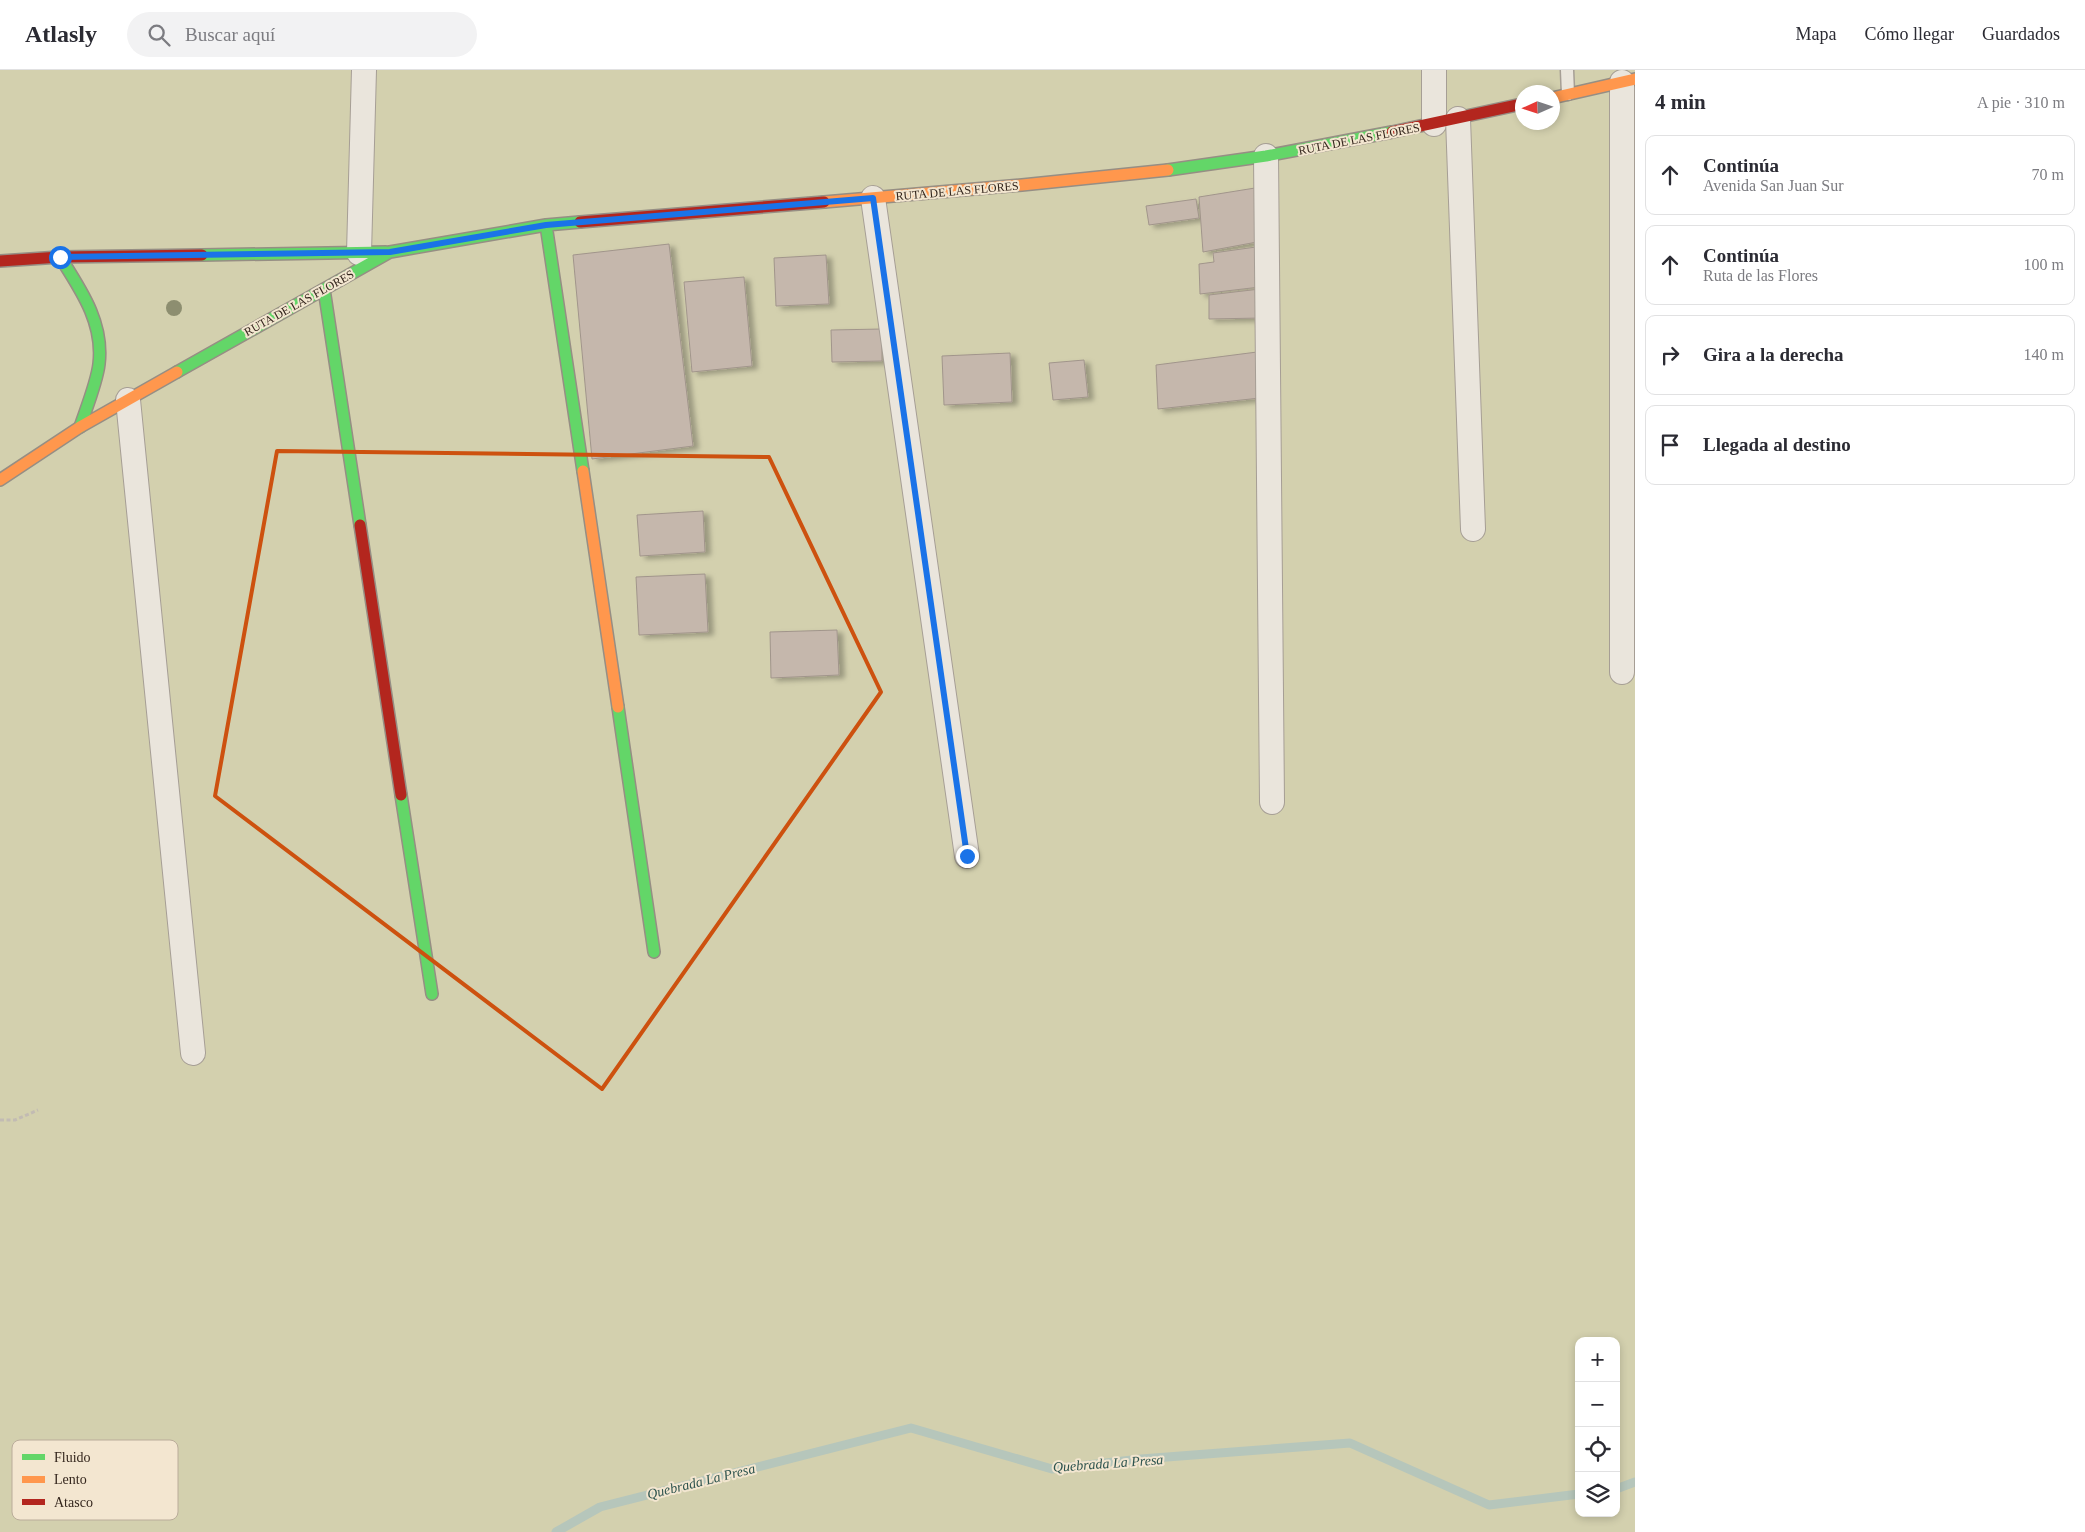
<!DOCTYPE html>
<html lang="es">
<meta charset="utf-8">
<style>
body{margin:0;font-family:Georgia,serif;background:#f2f2f3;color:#2b2b33}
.controls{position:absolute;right:15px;bottom:15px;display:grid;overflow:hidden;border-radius:10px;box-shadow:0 2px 8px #0003}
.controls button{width:45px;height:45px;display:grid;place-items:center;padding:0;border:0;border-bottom:1px solid #e1e1e2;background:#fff;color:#2b2b33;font:25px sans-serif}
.compass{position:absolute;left:1515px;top:15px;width:45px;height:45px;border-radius:50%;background:#fff;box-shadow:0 2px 8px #0003;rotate:267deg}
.stop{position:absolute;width:15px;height:15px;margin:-11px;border:4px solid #1a73e8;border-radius:50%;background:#fff}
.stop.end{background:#1a73e8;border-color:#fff;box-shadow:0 1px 5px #0008}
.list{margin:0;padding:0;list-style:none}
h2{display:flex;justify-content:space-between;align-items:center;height:65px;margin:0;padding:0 20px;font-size:21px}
h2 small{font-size:16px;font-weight:400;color:#7c7c81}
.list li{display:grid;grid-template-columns:32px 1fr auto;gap:15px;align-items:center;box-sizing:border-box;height:80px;margin:0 10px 10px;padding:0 10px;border:1px solid #e1e1e2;border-radius:10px}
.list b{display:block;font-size:19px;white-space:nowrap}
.list p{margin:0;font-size:16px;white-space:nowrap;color:#7c7c81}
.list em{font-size:16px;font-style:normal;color:#7c7c81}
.icon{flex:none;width:28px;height:28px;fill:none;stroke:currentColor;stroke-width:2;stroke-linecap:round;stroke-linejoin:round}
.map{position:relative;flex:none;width:1635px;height:1462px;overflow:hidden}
header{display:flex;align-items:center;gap:30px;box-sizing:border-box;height:70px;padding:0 25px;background:#fff;border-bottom:1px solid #e1e1e2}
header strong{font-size:24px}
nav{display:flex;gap:28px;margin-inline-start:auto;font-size:18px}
.search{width:350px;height:45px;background:#f2f2f3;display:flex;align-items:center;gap:12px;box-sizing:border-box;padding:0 18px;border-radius:28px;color:#7c7c81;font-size:19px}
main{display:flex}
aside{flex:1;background:#fff}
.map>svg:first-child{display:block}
.green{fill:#d3d0ae;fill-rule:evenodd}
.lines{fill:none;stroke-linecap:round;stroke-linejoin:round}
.stream{stroke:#b6c6bb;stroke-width:9}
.building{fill:#c5b7ac;stroke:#a1958b;filter:url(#shadow)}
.lane-casing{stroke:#a69e95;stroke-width:15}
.street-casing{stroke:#a69e95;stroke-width:26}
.fast-casing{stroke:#968e84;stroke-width:14}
.slow-casing{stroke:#968e84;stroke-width:14}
.jam-casing{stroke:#968e84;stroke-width:14}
.path{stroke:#c2bbb3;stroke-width:3;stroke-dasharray:4 2.5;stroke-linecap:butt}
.lane{stroke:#eae5dc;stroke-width:12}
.street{stroke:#eae5dc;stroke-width:24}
.fast{stroke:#63d668;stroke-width:11}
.slow{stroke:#ff974d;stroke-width:11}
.jam{stroke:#b3261e;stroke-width:11}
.tree{fill:#8d8e70}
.route{stroke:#1a73e8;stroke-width:6}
.marked{fill:none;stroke:#cd510f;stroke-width:4;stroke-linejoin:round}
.labels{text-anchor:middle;stroke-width:4;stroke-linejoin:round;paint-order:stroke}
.street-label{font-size:12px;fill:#34261d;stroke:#f3e6d0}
.water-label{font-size:14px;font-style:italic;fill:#2d534e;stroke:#f3e6d0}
.key{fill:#f3e6d0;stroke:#baac9a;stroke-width:1}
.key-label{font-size:14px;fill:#34261d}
</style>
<header>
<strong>Atlasly</strong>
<div class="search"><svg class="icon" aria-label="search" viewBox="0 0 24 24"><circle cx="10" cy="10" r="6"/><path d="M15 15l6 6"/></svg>Buscar aquí</div>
<nav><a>Mapa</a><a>Cómo llegar</a><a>Guardados</a></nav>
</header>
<main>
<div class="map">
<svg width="1635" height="1462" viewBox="0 0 1635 1462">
<defs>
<filter id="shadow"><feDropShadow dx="5.5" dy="3" stdDeviation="2.5" flood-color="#0004"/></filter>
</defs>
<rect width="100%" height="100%" fill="#e1d9cb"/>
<path class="green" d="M0,0H1635V1462H0ZM1522,22H1552V52H1522ZM1579,1271H1616V1443H1579Z"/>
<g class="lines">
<path class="stream" d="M1616,1419L1635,1412
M556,1462L600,1437L911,1358L1052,1399L1141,1389L1350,1373L1489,1435L1579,1424"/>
</g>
<path class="building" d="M1255,118L1257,172L1203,182L1199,127Z
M1196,129L1199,148L1149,155L1146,136Z
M669,174L693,376L592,389L573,185Z
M1256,177L1260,217L1200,224L1199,194L1214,192L1213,183Z
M826,185L829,234L776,236L774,188Z
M744,207L752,296L692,302L684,212Z
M1260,219L1261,248L1209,249V225Z
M882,259V291L832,292L831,260Z
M1257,282L1260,328L1158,339L1156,295Z
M1010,283L1012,332L944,335L942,286Z
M1084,290L1088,327L1053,330L1049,293Z
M703,441L705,482L640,486L637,445Z
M705,504L708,562L639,565L636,507Z
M837,560L839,605L771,608L770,562Z"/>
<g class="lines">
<g class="lane-casing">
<path id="lane" d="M1567,0L1568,24"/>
</g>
<g class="street-casing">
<path id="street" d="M1622,12V602
M1458,49L1473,459
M1434,54V0
M1266,86L1272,732
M873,128L967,786
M359,183L364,0
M128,330L193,983"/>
</g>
<g class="fast-casing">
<path id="fast" d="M1168,100L1266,86L1392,62
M546,155L583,401
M202,185L386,182
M60,187C81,220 104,253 99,294C97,312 86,339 80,357
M324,219L360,455
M177,302L390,182L546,155L580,152
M618,637L654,882
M401,725L432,924"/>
</g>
<g class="slow-casing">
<path id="slow" d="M1552,28L1635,9
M824,132L1022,115L1168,100
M583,401L618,637
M0,410L80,357L177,302"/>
</g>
<g class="jam-casing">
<path id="jam" d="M1392,62L1522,34
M580,152L824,132
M0,191L60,187L202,185
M360,455L401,725"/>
</g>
<path class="path" d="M0,1050H15L38,1040"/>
<use href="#lane" class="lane"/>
<use href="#street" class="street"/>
<use href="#fast" class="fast"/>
<use href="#slow" class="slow"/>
<use href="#jam" class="jam"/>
</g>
<circle class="tree" cx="174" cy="238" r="8"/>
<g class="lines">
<path class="route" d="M60,187L390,182L546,155L873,128L967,786"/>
</g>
<path class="marked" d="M277,381L769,387L881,622L602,1019L215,726Z"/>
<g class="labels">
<g class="street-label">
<text transform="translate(1359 69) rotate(-11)" y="4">RUTA DE LAS FLORES</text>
<text transform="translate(957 121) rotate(-5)" y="4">RUTA DE LAS FLORES</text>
<text transform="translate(299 233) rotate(-29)" y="4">RUTA DE LAS FLORES</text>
</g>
<g class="water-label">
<text transform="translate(1108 1393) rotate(-4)" y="5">Quebrada La Presa</text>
<text transform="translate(701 1411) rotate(-14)" y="5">Quebrada La Presa</text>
</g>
</g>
<rect x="12" y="1370" width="166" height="80" rx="8" class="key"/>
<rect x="22" y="1384" width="23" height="6" fill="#63d668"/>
<rect x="22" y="1406" width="23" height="7" fill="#ff974d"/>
<rect x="22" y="1429" width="23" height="6" fill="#b3261e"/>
<g class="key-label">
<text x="54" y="1392">Fluido</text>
<text x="54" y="1414">Lento</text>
<text x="54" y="1437">Atasco</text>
</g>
</svg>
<div class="controls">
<button>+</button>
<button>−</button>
<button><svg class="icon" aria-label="locate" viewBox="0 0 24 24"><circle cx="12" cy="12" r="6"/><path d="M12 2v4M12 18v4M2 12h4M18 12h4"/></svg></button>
<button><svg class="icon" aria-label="layers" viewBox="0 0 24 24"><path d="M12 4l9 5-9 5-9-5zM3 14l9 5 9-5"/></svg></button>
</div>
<svg class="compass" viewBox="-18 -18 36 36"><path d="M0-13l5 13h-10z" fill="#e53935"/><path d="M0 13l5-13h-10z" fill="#7c7c81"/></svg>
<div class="stop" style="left:60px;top:187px"></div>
<div class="stop end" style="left:967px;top:786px"></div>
</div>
<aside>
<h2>4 min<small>A pie · 310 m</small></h2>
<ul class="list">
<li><svg class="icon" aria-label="ahead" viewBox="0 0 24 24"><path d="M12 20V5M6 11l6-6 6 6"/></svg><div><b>Continúa</b><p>Avenida San Juan Sur</p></div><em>70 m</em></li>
<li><svg class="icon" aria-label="ahead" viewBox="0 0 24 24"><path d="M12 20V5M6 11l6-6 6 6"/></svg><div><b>Continúa</b><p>Ruta de las Flores</p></div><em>100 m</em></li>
<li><svg class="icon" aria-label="right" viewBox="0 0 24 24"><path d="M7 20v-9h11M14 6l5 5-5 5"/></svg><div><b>Gira a la derecha</b></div><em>140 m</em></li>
<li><svg class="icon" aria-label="arrive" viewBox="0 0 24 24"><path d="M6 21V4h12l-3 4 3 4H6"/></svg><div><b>Llegada al destino</b></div></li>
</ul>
</aside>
</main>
